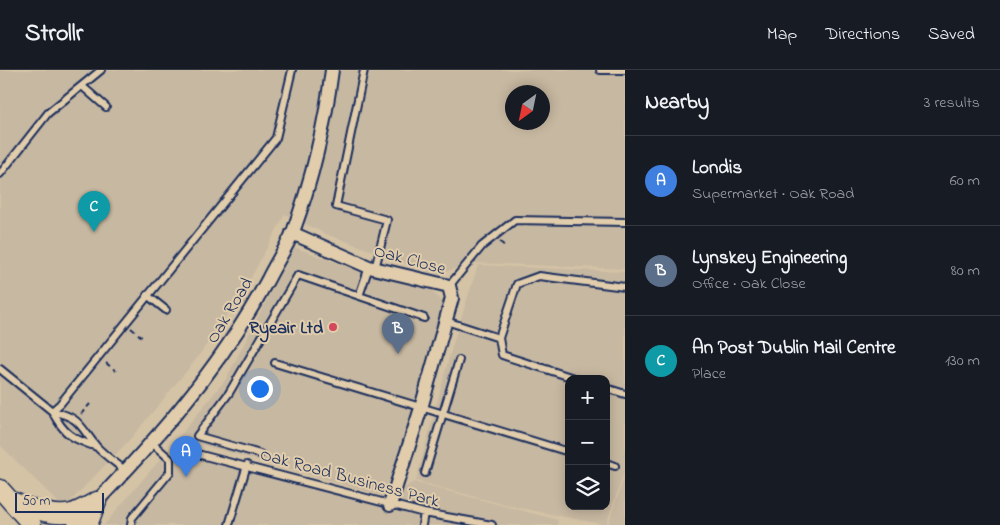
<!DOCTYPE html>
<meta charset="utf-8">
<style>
body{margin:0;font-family:"Indie Flower",sans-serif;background:#20242c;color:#f1f3f6}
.controls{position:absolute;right:15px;bottom:15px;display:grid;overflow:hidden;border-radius:10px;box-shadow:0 2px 12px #0003}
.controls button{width:45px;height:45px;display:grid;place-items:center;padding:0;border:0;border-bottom:1px solid #363941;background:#171b24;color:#f1f3f6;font:25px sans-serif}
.compass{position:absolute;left:505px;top:15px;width:45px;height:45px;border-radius:50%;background:#171b24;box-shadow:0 2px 12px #0003;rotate:213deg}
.scale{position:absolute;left:15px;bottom:12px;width:89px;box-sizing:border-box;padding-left:5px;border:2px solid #1b2f5e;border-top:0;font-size:14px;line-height:18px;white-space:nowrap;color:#1b2f5e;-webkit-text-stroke:4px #e1cdab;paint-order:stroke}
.you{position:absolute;left:259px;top:318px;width:18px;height:18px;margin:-12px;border:4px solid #fff;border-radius:50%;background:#1a73e8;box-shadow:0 0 0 8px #1a73e833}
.badge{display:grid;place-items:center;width:32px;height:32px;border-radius:50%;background:#d1495b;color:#fff;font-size:16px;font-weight:700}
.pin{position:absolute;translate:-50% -41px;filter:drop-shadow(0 1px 2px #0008)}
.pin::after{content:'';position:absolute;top:26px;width:18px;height:15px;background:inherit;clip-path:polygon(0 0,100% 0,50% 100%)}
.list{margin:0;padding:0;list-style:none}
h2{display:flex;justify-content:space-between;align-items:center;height:65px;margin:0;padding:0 20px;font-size:21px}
h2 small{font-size:16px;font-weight:400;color:#9ea1a6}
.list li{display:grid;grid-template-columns:32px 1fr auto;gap:15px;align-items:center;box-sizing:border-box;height:90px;padding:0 20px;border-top:1px solid #363941}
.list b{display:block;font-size:19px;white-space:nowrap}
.list p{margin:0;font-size:16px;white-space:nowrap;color:#9ea1a6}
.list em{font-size:16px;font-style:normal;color:#9ea1a6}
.icon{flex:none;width:28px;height:28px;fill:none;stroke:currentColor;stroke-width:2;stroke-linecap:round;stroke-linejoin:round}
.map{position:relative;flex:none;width:625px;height:455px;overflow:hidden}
header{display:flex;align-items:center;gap:30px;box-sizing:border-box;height:70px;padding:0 25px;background:#171b24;border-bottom:1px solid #363941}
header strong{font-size:24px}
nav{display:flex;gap:28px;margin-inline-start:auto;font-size:18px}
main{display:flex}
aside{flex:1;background:#171b24}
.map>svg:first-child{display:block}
.built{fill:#c7b8a1;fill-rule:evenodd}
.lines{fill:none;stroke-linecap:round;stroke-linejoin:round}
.service-casing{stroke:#1b2f5e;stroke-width:10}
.minor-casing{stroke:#1b2f5e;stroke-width:16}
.secondary-casing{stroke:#1b2f5e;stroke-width:21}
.path{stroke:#1b2f5e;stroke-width:2;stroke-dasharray:5 4;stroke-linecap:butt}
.service{stroke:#e1cdab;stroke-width:6}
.minor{stroke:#e1cdab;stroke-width:12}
.secondary{stroke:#e1cdab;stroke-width:18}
.poi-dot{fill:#d1495b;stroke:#e1cdab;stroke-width:2}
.labels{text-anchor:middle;stroke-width:4;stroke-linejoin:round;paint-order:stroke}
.street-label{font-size:18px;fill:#1b2f5e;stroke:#e1cdab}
.poi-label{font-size:18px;font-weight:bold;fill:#1b2f5e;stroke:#e1cdab;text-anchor:end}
</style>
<header>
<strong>Strollr</strong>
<nav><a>Map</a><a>Directions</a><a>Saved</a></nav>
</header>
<main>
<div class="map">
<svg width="625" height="455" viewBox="0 0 625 455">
<rect width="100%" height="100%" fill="#d5c3a6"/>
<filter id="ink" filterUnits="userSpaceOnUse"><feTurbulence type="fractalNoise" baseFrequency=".02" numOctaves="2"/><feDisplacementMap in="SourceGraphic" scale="10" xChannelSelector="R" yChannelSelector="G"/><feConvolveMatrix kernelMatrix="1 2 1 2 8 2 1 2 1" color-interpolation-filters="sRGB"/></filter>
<g filter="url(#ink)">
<path class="built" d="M0,0H625V199L476,193L436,204L326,164L285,144L247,215L198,287L132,367L64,438L0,375ZM512,22H542V52H512Z
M294,177L362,202L430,219L444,233L387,427L178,368L226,309Z
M478,195L625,202V400L606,455L510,436L416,411L452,277ZM569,309H606V436H569Z
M175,372L387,431L413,412L558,450L557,455H104Z
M625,405V455H608Z"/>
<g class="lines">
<g class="service-casing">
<path id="service" d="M364,0L336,136L387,150L375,199
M600,0H625
M82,16L106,37
M0,104L48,43L101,0
M449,216L482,176L515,150L625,152
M147,225L166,240
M359,226L369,197
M446,251L499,268
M275,293L569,382
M0,299L52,341L60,334L276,68L292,0
M577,309L502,285L499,268L517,214L539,206L625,217
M606,318L625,324
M97,377C73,369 64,365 52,341C81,348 79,355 96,376C104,385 116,393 126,401
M260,384L197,366L229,323L298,205L424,248
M201,385L424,443L492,455
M606,393L615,396
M425,403L459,290
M131,455L132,448L170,402V389L152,373
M229,455L247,395
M422,455L424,443"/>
</g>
<g class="minor-casing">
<path id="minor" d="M292,163L369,197L449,216L452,228L421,338L390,435
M74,455C148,379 218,303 268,209C276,193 286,178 293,162C312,110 325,55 332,0"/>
</g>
<g class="secondary-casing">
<path id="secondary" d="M0,419L32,455
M11,431C28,437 53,448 72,443C81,440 89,435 97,431
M88,455L97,431"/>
</g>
<path class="path" d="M500,172L506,177
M131,258L143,268
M106,293L116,301
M81,344L90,334"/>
<use href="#service" class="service"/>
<use href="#minor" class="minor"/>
<use href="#secondary" class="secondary"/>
</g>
</g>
<circle class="poi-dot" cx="333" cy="257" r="5"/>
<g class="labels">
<g class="street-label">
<text transform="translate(410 189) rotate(15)" y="6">Oak Close</text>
<text transform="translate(229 240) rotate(-59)" y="6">Oak Road</text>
<text transform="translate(350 407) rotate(15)" y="6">Oak Road Business Park</text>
</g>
<g class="poi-label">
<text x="323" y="263">Ryeair Ltd</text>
</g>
</g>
</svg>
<div class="controls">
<button>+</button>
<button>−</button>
<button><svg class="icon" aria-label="layers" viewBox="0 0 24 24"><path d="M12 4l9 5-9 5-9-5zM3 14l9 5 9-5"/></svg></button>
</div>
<svg class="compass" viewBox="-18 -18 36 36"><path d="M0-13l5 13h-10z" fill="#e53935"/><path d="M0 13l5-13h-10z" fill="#9ea1a6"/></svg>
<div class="scale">50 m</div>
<div class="you"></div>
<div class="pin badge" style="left:186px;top:407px;background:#3f7fe0">A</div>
<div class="pin badge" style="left:398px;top:284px;background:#5c6f8a">B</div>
<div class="pin badge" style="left:94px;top:162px;background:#0f9aa8">C</div>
</div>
<aside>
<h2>Nearby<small>3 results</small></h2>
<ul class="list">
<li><span class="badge" style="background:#3f7fe0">A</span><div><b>Londis</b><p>Supermarket · Oak Road</p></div><em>60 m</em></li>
<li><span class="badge" style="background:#5c6f8a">B</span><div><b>Lynskey Engineering</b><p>Office · Oak Close</p></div><em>80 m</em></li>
<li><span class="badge" style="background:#0f9aa8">C</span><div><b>An Post Dublin Mail Centre</b><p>Place</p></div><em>130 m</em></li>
</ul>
</aside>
</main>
